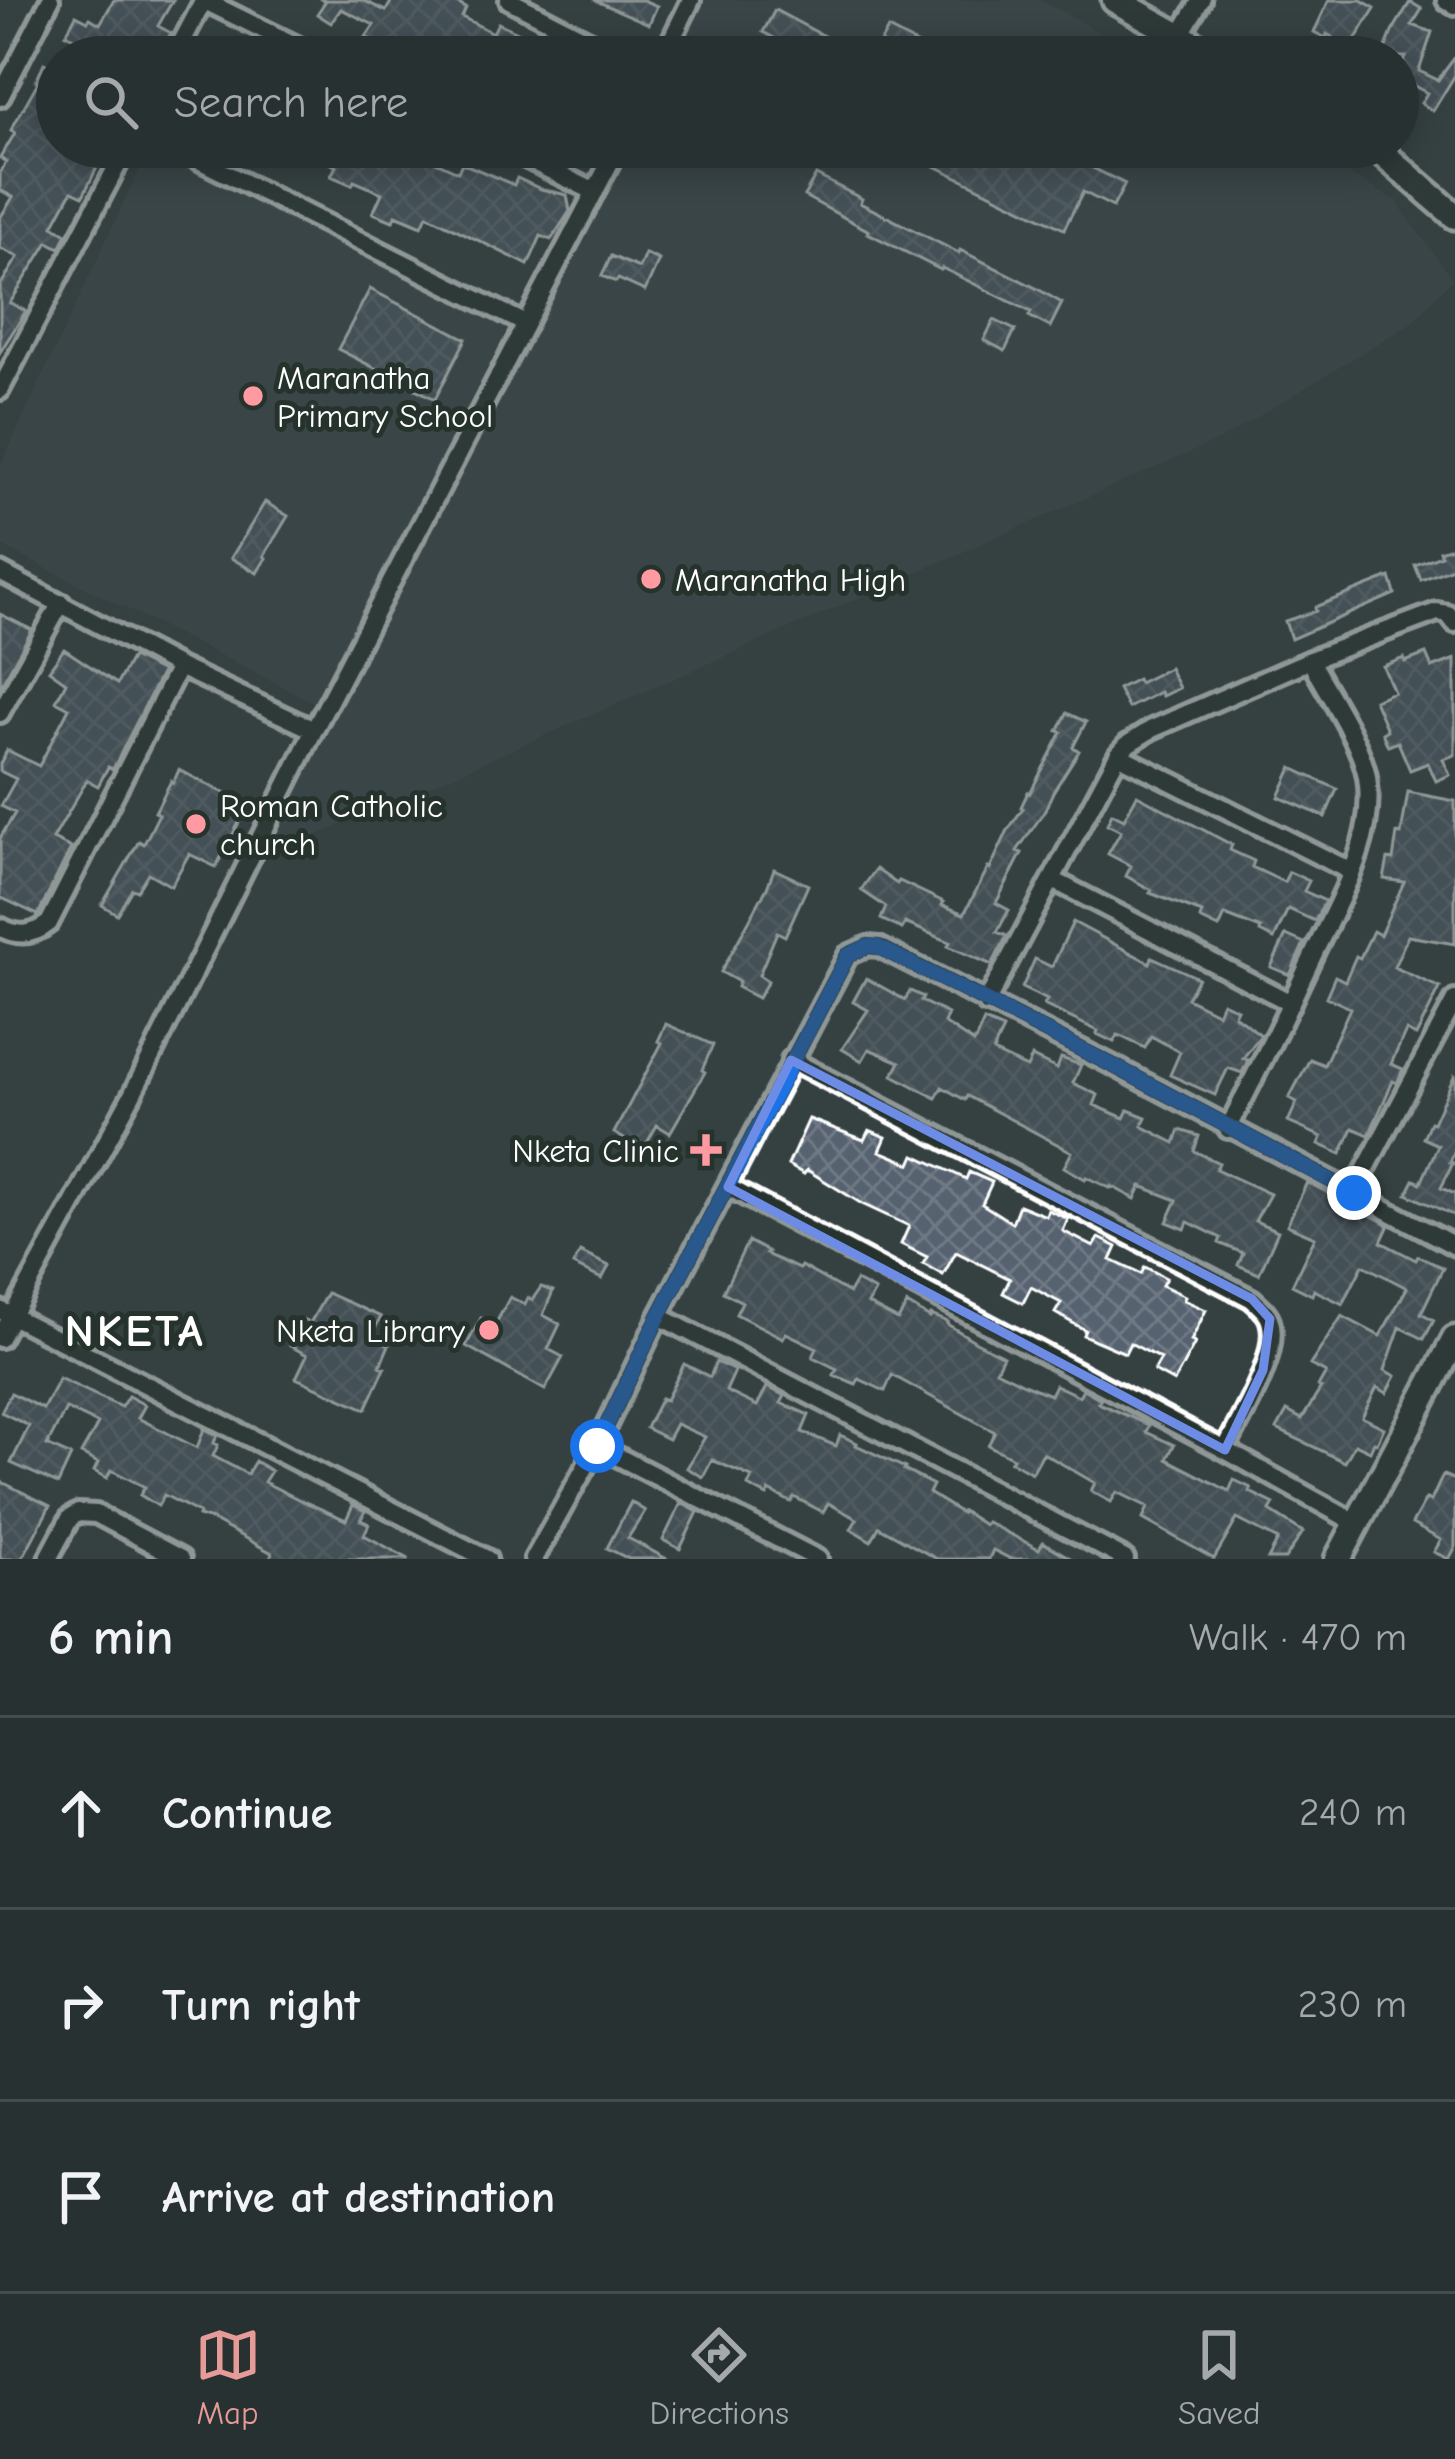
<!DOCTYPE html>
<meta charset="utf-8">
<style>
body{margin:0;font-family:"Comic Neue",sans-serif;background:#343d3d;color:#f1f3f6}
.stop{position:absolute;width:36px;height:36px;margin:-27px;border:9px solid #1a73e8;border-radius:50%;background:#fff}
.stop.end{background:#1a73e8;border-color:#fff;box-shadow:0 3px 12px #0008}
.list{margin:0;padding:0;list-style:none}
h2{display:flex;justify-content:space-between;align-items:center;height:156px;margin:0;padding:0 48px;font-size:51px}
h2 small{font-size:39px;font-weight:400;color:#a5a9ab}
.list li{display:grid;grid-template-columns:78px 1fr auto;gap:36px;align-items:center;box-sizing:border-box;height:192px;padding:0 48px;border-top:3px solid #444c4d}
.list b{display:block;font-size:45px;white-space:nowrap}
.list em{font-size:39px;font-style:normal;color:#a5a9ab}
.icon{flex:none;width:66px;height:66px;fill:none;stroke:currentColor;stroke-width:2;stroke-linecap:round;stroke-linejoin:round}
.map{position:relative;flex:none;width:1455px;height:1559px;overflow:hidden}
.search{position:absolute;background:#283131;box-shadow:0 6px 30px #0003;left:36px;right:36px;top:36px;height:132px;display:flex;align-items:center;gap:30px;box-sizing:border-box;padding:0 42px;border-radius:66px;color:#a5a9ab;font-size:45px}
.sheet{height:732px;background:#283131}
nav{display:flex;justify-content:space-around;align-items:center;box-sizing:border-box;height:168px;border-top:3px solid #444c4d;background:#283131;font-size:33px;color:#a5a9ab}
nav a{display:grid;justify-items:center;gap:6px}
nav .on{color:#e69b98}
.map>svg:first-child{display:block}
.built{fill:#3f4b4f}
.building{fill:url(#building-cross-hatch);stroke:#fff;stroke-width:3}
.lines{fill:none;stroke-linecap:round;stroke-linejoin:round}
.street-casing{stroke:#fff;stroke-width:26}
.secondary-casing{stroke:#fff;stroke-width:33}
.street{stroke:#26332d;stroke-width:16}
.secondary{stroke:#26332d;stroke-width:24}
.route{stroke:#1a73e8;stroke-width:15}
.marked{fill:none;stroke:#6c8ce6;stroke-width:9;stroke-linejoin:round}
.poi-dot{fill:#ff9aa2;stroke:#26332d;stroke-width:4.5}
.labels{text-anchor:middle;stroke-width:10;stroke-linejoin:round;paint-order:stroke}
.poi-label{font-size:33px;fill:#fff;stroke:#26332d;text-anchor:start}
.district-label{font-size:45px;font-weight:bold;letter-spacing:3px;fill:#fff;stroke:#26332d}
</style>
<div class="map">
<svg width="1455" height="1559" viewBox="0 0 1455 1559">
<defs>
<pattern id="building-cross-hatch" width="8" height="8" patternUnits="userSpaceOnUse" patternTransform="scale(3)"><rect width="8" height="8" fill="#576270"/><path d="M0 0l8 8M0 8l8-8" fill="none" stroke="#707a85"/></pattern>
</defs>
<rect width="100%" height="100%" fill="#354141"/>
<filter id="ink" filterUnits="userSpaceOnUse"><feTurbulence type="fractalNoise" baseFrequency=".00833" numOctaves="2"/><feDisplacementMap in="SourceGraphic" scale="24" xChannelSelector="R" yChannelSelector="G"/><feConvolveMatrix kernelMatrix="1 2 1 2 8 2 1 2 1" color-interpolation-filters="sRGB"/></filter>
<g filter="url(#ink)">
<path class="built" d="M700,0H1041L1142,57H672Z
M150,147L508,326L318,704L0,545V467Z
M627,147H1301L1396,201L1452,279L1411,323L1223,438L294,845L268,833L323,720L528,345Z"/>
<path class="building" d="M114,0H173L158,26L171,33L157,57H71L79,41L66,34L76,15L88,21L90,18L100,24Z
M322,0H362L386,11L392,0H450L466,8L462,17L493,33L498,23L541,43L533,57H498L477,47L471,57H389L391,52L366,37L374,25L341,9L331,23L317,14L325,2Z
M594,0H643L657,6L649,24Z
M1329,0H1361L1375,8L1350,48L1327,34L1326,38L1314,32Z
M1410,2L1422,9L1412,25L1432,32L1419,71L1438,80L1455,57V75L1433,111L1421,103L1427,93L1398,77L1406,57H1382L1392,32Z
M775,10L833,41L825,57H809L763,32Z
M888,29L942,57H908L880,43Z
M44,63L57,69V147H107L83,196L72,191L53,226L67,234L60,248L48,242L10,303L26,311L0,352V286L18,257L0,248V218L13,197L0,190V173L6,162L0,158L15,133L11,130L38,82L36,81Z
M261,147H429L425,157L458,172L462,163L514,185L517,178L541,189L567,195L570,211L551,240L541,236L528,265L427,215L422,226L396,215L393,221L373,213L382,193L354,181L352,185L331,176L336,166L300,151L295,162Z
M896,147H1050L1125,184L1113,207L1083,192L1064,229Z
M816,175L862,199L860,203L959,253L960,250L1034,287L1062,303L1050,327L1029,316L1031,312L942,268L941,270L868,233L869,231L804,196Z
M645,254L659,260L645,291L618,279L616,282L602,276L611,256L639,268Z
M370,289L466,339L435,399L338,349Z
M994,320L1015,330L1005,351L984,340Z
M265,502L288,516L264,556L266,558L257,573L231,558Z
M1451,547L1455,555V567L1421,580L1415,565L1441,555L1439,551Z
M1390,577L1395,594L1291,639L1285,621L1316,611L1315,607Z
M0,614L32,630L0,687Z
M64,649L117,684L132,657L162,672L113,769L108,767L98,786L87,780L53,839L71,848L38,915L0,897V838L15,813L1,806L16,779L0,771V764L7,750L39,766L69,708L56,701L66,682L49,670Z
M1426,654L1432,668L1455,659V755L1443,759L1450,775L1436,781L1428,763L1410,770L1398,742L1388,746L1382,733L1387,730L1374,700L1394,692L1383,666L1404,658L1405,662Z
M1169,668L1179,688L1162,696L1160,692L1128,708L1118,689L1137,679L1139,683Z
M1067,713L1086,722L1073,747L1079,751L1053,792L1044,812L1017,851L1022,853L996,903L1009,910L997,932L1007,936L992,965L948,946L950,942L905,923L902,929L881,919L886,907L861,890L876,869L897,884L899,881L944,902L942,905L964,914L988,868L990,869L1008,830L1023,808L1021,807L1028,792L1030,793L1062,732L1058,731Z
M1292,768L1337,789L1325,817L1279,797Z
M179,770L248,805L216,867L189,854L171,886L148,873L137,891L132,889L117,914L102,905L139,841L144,844L159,814L155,812L171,781L173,783Z
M1408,792L1455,801V944L1408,936L1394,967L1440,988L1416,1036L1406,1031L1391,1064L1403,1069L1397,1083L1393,1081L1369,1135L1353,1128L1341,1154L1319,1144L1322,1137L1288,1122L1297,1102L1289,1098L1310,1059L1324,1065L1350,1008L1326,997L1335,976L1345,981L1356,956L1360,958L1373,931L1380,935L1404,882L1384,879L1388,859L1393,860L1397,833L1401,834Z
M1137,795L1232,845L1230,850L1254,861L1252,867L1284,882L1289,872L1309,881L1304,891L1325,901L1315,921L1288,909L1274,939L1260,932L1261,929L1225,915L1219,928L1200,919L1202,913L1150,893L1152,890L1126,876L1131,866L1108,854L1121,831L1107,824L1112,813L1124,819Z
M774,869L808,885L785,936L777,932L759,975L768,981L758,998L737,987L739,982L721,972L767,888Z
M1073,922L1150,963L1152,957L1198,978L1187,998L1217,1013L1222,1002L1237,1009L1234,1015L1261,1035L1243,1058L1248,1060L1242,1073L1228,1068L1215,1095L1170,1075L1180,1052L1151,1036L1145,1048L1118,1035L1114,1042L1097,1034L1098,1031L1044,1005L1047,1000L1022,988L1035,959L1052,967Z
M1286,935L1304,943L1290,975L1271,967Z
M866,978L905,1000L910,991L923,997L921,1001L948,1014L944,1023L974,1043L984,1021L1003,1029L993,1052L1027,1068L1032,1057L1057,1069L1061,1058L1081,1065L1073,1083L1098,1095L1094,1105L1124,1118L1128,1110L1146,1117L1142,1126L1175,1143L1180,1130L1199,1136L1194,1151L1219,1163L1216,1169L1270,1194L1255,1221L1278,1231L1259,1274L1238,1265L1243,1253L1219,1243L1221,1238L1188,1222L1185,1229L1167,1222L1177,1200L1141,1186L1135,1199L1111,1186L1110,1188L1086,1177L1085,1179L1064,1167L1072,1152L967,1096L965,1100L942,1087L936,1098L893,1075L900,1062L869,1049L862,1061L842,1049L868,1010L853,1002Z
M666,1024L713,1045L702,1070L705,1072L670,1133L657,1125L643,1150L614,1133L662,1043L658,1041Z
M1455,1074V1150L1450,1162L1453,1163L1441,1188L1455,1194V1216L1407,1194L1414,1180L1421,1183L1438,1145L1423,1138L1430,1122L1433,1123Z
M809,1119L864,1140L869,1130L886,1137L880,1151L911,1164L915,1155L966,1179L969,1172L992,1182L982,1204L1012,1223L1019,1205L1046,1216L1048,1210L1068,1219L1063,1231L1094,1247L1099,1238L1117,1247L1111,1260L1141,1274L1145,1267L1166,1278L1162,1285L1185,1296L1184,1300L1206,1310L1191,1341L1195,1343L1174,1382L1154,1371L1161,1359L1130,1343L1125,1353L1083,1335L1085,1330L1055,1313L1061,1303L1031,1287L1023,1303L1003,1293L1010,1279L956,1252L943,1275L923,1264L927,1257L901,1244L909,1226L862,1204L807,1170L804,1174L788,1165Z
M1307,1182L1389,1225L1381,1242L1416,1260L1418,1256L1443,1268L1421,1313L1434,1320L1424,1339L1400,1327L1385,1370L1396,1376L1387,1393L1377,1387L1362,1417L1384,1428L1377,1443L1374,1442L1370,1451L1355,1444L1345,1462L1277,1429L1287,1411L1302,1419L1321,1388L1318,1387L1326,1373L1310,1365L1342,1316L1380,1336L1407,1288L1363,1265L1343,1304L1314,1290L1312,1295L1292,1285L1315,1237L1287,1225Z
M748,1241L768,1252L766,1254L799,1269L801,1266L849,1293L856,1281L875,1291L868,1304L898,1320L907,1304L930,1318L931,1315L948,1322L947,1324L976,1342L1003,1356L996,1370L1026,1385L1050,1395L1055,1385L1079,1396L1083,1389L1101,1399L1098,1403L1149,1425L1146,1432L1174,1445L1167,1459L1229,1491L1234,1480L1251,1488L1250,1492L1274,1504L1270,1511L1303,1532L1285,1559H1268L1278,1540L1237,1519L1214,1559L1143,1519L1148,1507L1117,1492L1111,1502L1091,1491L1095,1483L1043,1453L1032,1473L1011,1461L1013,1458L988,1445L995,1432L892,1375L885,1391L859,1379L856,1384L834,1375L837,1369L813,1357L817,1348L786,1333L783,1338L736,1314L742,1302L723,1292Z
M580,1252L609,1266L602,1279L573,1265Z
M541,1287L553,1291L543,1315L560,1324L548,1349L563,1357L545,1390L466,1346L481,1318L495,1325L510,1297L525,1305L528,1298L532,1300Z
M327,1293L381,1317L371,1336L389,1345L380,1366L385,1368L366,1409L296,1378L307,1355L290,1346L304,1320L310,1323Z
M716,1362L735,1371L726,1391L757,1406L767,1387L785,1396L781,1403L809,1415L802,1432L836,1446L840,1435L857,1443L856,1445L905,1468L904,1470L933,1485L929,1493L961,1513L962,1511L984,1525L986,1522L1039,1549L1043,1542L1072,1559H1011L993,1550L989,1559H937L879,1527L871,1541L851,1529L857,1519L828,1503L823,1512L794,1497L791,1502L769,1491L767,1496L748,1486L752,1477L712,1460L703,1477L687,1468L705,1437L676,1424L668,1439L646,1428L661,1398L666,1400L684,1364L710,1377Z
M59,1378L121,1407L128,1396L145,1405L138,1418L197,1448L204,1429L217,1435L214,1443L218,1445L213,1456L247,1474L255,1461L271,1471L264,1482L300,1500L346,1520L353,1505L365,1511L361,1520L369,1524L364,1535L409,1559H270L272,1553L212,1520L198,1516L199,1513L164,1495L158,1506L140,1495L145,1487L111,1470L107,1478L94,1471L98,1463L81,1454L98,1424L66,1409L47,1445L71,1456L58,1484L11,1463L29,1426L1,1412L11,1393L43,1409Z
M1443,1475L1455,1480V1548L1449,1559L1434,1552L1441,1540L1412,1524L1426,1499L1431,1501Z
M0,1481L50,1506L22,1559H0Z
M631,1502L645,1511L628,1538L667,1559H629L607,1548Z
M681,1503L698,1512L680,1549L663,1540Z"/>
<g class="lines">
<g class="street-casing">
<path id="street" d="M203,0L319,57
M509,0L620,57
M1446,0L1455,5
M1179,37L1201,0
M174,57L204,0
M663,57L691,0
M0,97L50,0
M173,147L524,323
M503,147L595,192
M0,390L127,147
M0,572L179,667L314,730
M0,713L61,603
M1118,755L1352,872
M1053,880L1291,1003
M0,927C18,937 33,936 49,923L179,667
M986,1003L1118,755L1128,744L1152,729L1310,660L1437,612L1448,614L1455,623
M791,1060L1252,1299C1258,1305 1268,1312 1270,1321C1281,1354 1239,1420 1225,1450
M1228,1129C1258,1070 1287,1012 1314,953C1339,900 1377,838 1367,777C1361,742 1327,693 1310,660
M728,1187L1225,1450L1356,1523
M1353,1193L1455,1000
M0,1310L487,1559
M659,1316L1125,1559
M0,1338L132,1095L314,730L618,147
M597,1446L818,1559
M48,1559L70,1518L78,1513L96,1514L181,1559
M534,1559L597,1446L659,1316L848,955L868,946L879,947L1116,1067L1455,1246"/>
</g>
<g class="secondary-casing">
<path id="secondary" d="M1115,0L1217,57
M1375,147L1455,216
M1338,1559L1455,1339"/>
</g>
<use href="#street" class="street"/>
<use href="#secondary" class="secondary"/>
</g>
</g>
<g class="lines" filter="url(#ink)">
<path class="route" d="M597,1446L659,1316L848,955L868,946L878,947L1116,1067L1354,1193"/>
</g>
<path d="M0 0H1455V1559H0ZM791,1060L1252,1299L1270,1319L1263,1370L1225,1450L728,1187Z" fill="#354141" fill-opacity=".55" fill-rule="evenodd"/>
<path class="marked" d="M791,1060L1252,1299L1270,1319L1263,1370L1225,1450L728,1187Z"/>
<g class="poi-dot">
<circle cx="253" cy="396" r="12"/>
<circle cx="651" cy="579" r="12"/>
<circle cx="196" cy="824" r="12"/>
<path d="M700 1132h12v12h12v12h-12v12h-12v-12h-12v-12h12z"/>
<circle cx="489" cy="1330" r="12"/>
</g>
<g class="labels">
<g class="poi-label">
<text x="277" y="389">Maranatha<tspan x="277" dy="38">Primary School</tspan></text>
<text x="675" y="591">Maranatha High</text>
<text x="220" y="817">Roman Catholic<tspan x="220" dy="38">church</tspan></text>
<text x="679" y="1162" text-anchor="end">Nketa Clinic</text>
<text x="465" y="1342" text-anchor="end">Nketa Library</text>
</g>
<g class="district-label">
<text x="135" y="1346">NKETA</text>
</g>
</g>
</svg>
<div class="stop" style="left:597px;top:1446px"></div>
<div class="stop end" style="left:1354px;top:1193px"></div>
<div class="search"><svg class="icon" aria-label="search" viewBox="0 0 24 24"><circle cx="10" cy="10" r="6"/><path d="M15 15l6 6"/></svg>Search here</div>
</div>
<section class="sheet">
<h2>6 min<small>Walk · 470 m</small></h2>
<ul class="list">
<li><svg class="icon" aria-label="ahead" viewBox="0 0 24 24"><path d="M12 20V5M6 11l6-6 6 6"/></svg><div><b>Continue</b></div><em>240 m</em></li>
<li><svg class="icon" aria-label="right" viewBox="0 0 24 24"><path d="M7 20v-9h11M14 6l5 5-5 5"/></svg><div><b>Turn right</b></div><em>230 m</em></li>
<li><svg class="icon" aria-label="arrive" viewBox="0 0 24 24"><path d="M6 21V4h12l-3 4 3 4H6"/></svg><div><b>Arrive at destination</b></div></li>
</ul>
</section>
<nav>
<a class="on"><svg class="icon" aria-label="map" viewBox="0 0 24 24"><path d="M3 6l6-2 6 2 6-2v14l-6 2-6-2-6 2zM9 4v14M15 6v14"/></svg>Map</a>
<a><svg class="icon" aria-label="directions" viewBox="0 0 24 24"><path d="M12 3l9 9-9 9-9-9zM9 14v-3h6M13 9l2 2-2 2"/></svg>Directions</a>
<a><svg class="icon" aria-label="saved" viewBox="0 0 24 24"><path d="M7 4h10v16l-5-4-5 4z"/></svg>Saved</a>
</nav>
